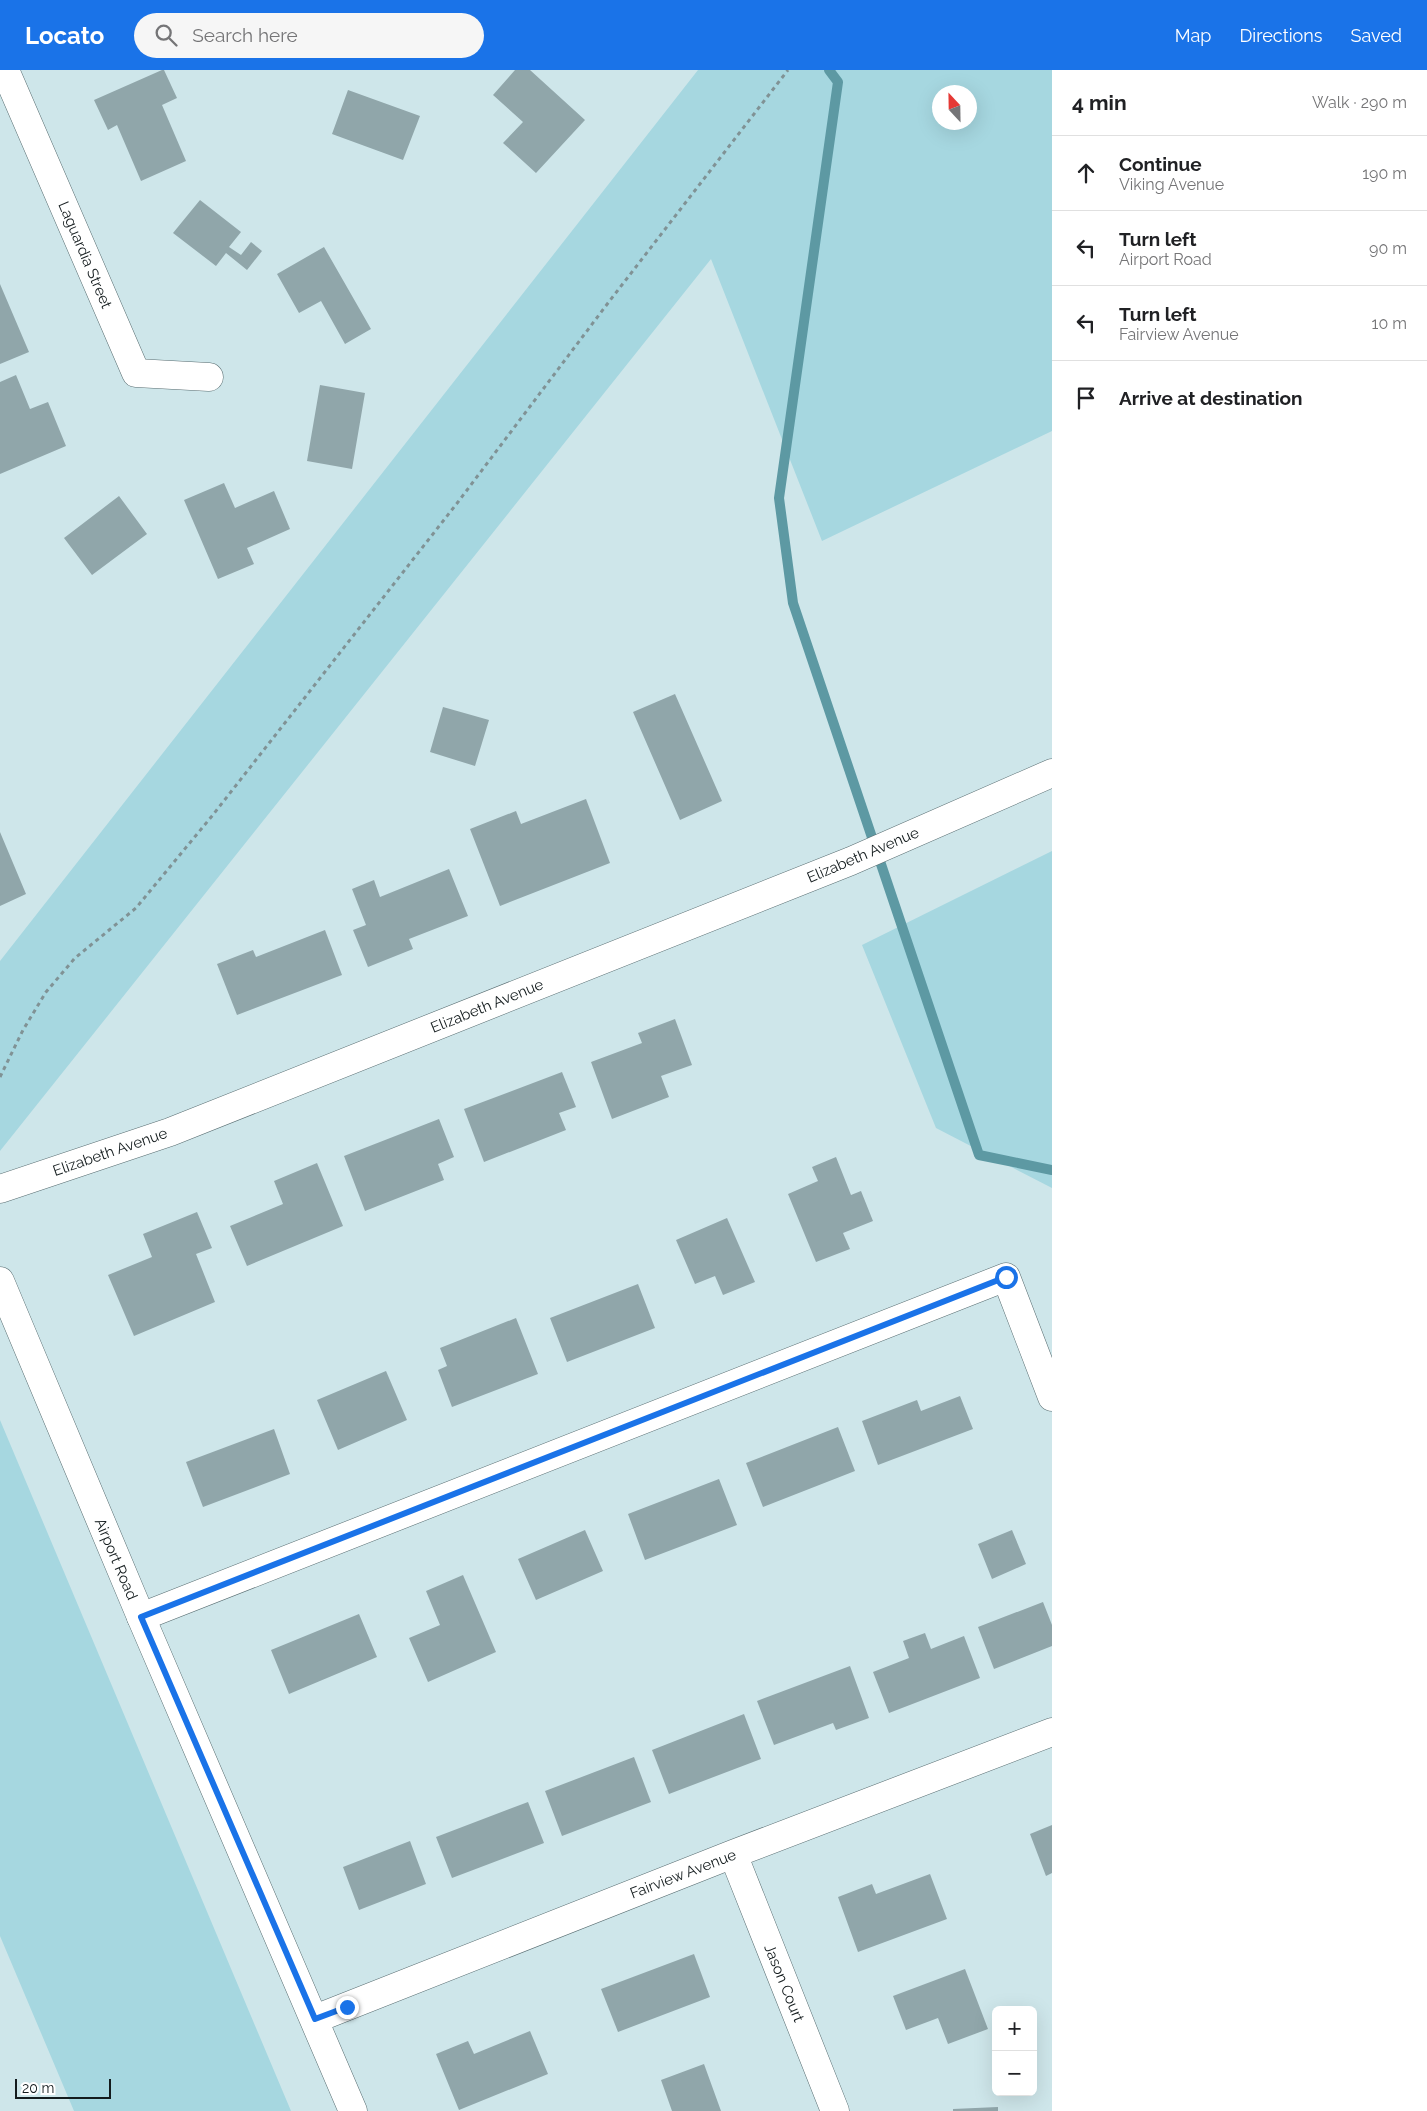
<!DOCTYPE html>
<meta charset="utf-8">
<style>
body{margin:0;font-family:Raleway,sans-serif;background:#f6f6f6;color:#202124}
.controls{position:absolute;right:15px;bottom:15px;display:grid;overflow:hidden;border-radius:8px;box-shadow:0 5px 20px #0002}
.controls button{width:45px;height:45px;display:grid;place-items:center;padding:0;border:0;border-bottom:1px solid #e0e0e0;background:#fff;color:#202124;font:25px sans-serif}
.compass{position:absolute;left:932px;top:15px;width:45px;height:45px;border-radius:50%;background:#fff;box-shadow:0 5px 20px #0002;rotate:338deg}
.scale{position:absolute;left:15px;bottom:12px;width:96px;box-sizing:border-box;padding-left:5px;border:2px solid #131b1d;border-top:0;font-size:14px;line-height:18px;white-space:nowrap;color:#131b1d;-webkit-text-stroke:4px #fff;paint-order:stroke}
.stop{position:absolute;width:15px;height:15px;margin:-11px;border:4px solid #1a73e8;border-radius:50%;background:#fff}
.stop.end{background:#1a73e8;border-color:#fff;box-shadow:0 1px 5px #0008}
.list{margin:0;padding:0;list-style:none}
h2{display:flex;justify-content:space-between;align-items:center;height:65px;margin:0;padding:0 20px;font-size:21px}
h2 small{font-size:16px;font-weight:400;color:#757577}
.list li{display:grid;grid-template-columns:32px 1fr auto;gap:15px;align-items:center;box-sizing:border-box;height:75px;padding:0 20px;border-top:1px solid #e0e0e0}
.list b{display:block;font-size:19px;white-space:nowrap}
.list p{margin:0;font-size:16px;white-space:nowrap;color:#757577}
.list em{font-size:16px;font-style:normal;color:#757577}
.icon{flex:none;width:28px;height:28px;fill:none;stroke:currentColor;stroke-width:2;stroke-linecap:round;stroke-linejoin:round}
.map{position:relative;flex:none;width:1052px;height:2041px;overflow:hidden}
header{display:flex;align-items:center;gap:30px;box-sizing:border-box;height:70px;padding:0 25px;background:#1a73e8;color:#fff}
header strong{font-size:24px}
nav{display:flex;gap:28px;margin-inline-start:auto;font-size:18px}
.search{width:350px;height:45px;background:#f6f6f6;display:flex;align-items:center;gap:12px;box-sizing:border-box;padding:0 18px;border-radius:28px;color:#757577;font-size:19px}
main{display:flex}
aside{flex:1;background:#fff}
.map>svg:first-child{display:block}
.green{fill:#a6d7e0;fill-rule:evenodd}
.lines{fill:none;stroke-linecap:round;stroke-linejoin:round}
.stream{stroke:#5d99a3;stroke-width:10}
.building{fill:#90a6aa}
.minor-casing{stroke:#586d71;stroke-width:29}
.secondary-casing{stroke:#586d71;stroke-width:29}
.path{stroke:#809295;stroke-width:3;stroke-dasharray:4 4;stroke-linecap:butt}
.minor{stroke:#fff;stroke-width:28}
.secondary{stroke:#fff;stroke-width:28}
.route{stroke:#1a73e8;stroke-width:6}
.labels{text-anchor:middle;stroke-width:4;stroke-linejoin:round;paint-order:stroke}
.street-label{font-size:15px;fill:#131b1d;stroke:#fff}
</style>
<header>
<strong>Locato</strong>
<div class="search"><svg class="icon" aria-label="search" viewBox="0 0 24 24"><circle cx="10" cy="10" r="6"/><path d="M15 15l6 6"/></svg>Search here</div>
<nav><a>Map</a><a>Directions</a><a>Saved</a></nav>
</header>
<main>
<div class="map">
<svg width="1052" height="2041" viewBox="0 0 1052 2041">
<rect width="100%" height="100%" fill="#cee6ea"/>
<path class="green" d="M698,0H1052V361L822,471L711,189L0,1081V891ZM969,22V52H939V22Z
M1052,781V1118L936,1058L862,875Z
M0,1350L291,2041H74L0,1866Z"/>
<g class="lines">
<path class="stream" d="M829,0L838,12L779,428L793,533L979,1085L1052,1100"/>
</g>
<path class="building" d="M162,0H164L177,28L162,35L186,91L141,111L117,55L108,60L94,30Z
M515,0H530L585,50L536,103L503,73L523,52L493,25Z
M348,20L420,46L403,90L332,64Z
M200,130L241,162L229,177L241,185L251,172L262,181L247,200L226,183L216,196L173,163Z
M324,177L371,259L345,274L321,231L299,243L277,204Z
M0,214L29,282L0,294Z
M16,305L30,339L48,332L66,376L0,404V312Z
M320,315L365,323L352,399L307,391Z
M224,413L235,438L274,421L290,459L247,478L254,494L218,509L184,430Z
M119,426L147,464L92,505L64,468Z
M675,624L722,731L680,750L633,642Z
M443,637L489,650L475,696L430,682Z
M586,729L610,793L500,836L470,759L516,741L521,754Z
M0,762L26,824L0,836Z
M449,799L468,846L409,869L413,879L368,897L353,860L366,855L352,819L374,810L380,827Z
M325,860L342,905L237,945L217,894L253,880L256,887Z
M675,949L692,995L661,1006L669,1027L612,1049L591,992L642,973L638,963Z
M562,1002L576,1037L559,1043L566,1060L484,1092L464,1039Z
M439,1049L454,1087L438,1094L444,1110L365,1141L344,1086Z
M836,1087L851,1125L861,1121L873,1151L843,1163L850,1179L816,1192L788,1124L818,1111L812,1097Z
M317,1093L343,1156L247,1196L230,1156L283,1134L274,1111Z
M197,1142L212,1178L196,1184L215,1232L134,1266L108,1205L152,1187L143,1164Z
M727,1148L755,1212L723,1225L715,1206L695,1214L676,1170Z
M638,1214L655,1258L567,1292L550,1248Z
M516,1248L538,1304L452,1337L438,1300L447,1296L440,1278Z
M386,1301L407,1350L338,1380L317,1330Z
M960,1326L973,1359L878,1395L862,1351L917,1330L921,1341Z
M838,1357L855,1401L763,1437L746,1393Z
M274,1359L290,1404L203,1437L186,1392Z
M719,1409L737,1455L645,1490L628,1444Z
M585,1460L603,1501L536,1530L518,1489Z
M1012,1460L1026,1494L992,1509L978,1474Z
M463,1505L496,1582L428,1612L409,1568L440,1555L426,1521Z
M1043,1532L1052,1555V1576L994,1599L978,1557Z
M359,1544L377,1587L289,1624L271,1580Z
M925,1563L931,1579L964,1566L980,1608L889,1643L873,1602L909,1588L903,1571Z
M850,1596L869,1648L836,1660L833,1653L774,1675L757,1631Z
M744,1644L761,1689L669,1724L652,1680Z
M634,1687L651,1732L562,1766L545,1721Z
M528,1732L544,1773L452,1808L436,1767Z
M1052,1755V1803L1046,1806L1030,1764Z
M410,1771L426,1814L359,1840L343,1797Z
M930,1804L947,1849L858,1882L838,1827L872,1814L876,1824Z
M694,1884L710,1927L618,1962L601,1919Z
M965,1899L988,1959L948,1974L938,1948L906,1960L893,1926Z
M530,1961L548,2004L459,2040L436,1984L468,1971L474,1984Z
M704,1994L721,2041H672L661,2010Z
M998,2037V2041H953V2039Z"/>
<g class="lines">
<g class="minor-casing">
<path id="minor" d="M5,0L136,303L209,307
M0,1119L170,1062L851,791L1052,703
M141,1547L1006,1207L1052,1327
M733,1784L835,2041
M315,1949L733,1784L1052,1662"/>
</g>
<g class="secondary-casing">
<path id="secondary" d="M0,1211L141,1547L353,2041"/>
</g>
<path class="path" d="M0,1007L23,960L46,922L75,888L136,838L212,746L458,432L608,233L788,0"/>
<use href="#minor" class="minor"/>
<use href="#secondary" class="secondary"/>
</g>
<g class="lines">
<path class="route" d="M347,1937L315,1949L141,1547L1006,1207"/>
</g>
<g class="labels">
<g class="street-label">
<text transform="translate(85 185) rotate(67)" y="5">Laguardia Street</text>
<text transform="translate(863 785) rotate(-23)" y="5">Elizabeth Avenue</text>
<text transform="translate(487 936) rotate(-22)" y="5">Elizabeth Avenue</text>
<text transform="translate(110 1082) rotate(-19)" y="5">Elizabeth Avenue</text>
<text transform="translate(116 1489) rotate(67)" y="5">Airport Road</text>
<text transform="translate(683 1804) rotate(-21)" y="5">Fairview Avenue</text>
<text transform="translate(784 1913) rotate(68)" y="5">Jason Court</text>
</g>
</g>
</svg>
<div class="controls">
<button>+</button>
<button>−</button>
</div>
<svg class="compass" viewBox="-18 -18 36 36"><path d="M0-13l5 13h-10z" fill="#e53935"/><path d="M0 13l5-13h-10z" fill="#757577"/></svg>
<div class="scale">20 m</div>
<div class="stop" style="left:1006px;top:1207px"></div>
<div class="stop end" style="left:347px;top:1937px"></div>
</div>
<aside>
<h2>4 min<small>Walk · 290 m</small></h2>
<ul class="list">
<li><svg class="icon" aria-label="ahead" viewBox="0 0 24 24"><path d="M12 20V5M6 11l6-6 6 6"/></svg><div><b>Continue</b><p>Viking Avenue</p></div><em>190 m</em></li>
<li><svg class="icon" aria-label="left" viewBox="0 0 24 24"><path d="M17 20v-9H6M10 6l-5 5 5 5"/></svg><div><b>Turn left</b><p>Airport Road</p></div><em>90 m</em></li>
<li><svg class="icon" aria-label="left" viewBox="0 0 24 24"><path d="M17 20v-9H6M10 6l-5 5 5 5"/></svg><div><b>Turn left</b><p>Fairview Avenue</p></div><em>10 m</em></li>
<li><svg class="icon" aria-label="arrive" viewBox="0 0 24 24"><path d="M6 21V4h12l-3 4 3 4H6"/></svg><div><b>Arrive at destination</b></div></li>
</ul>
</aside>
</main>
